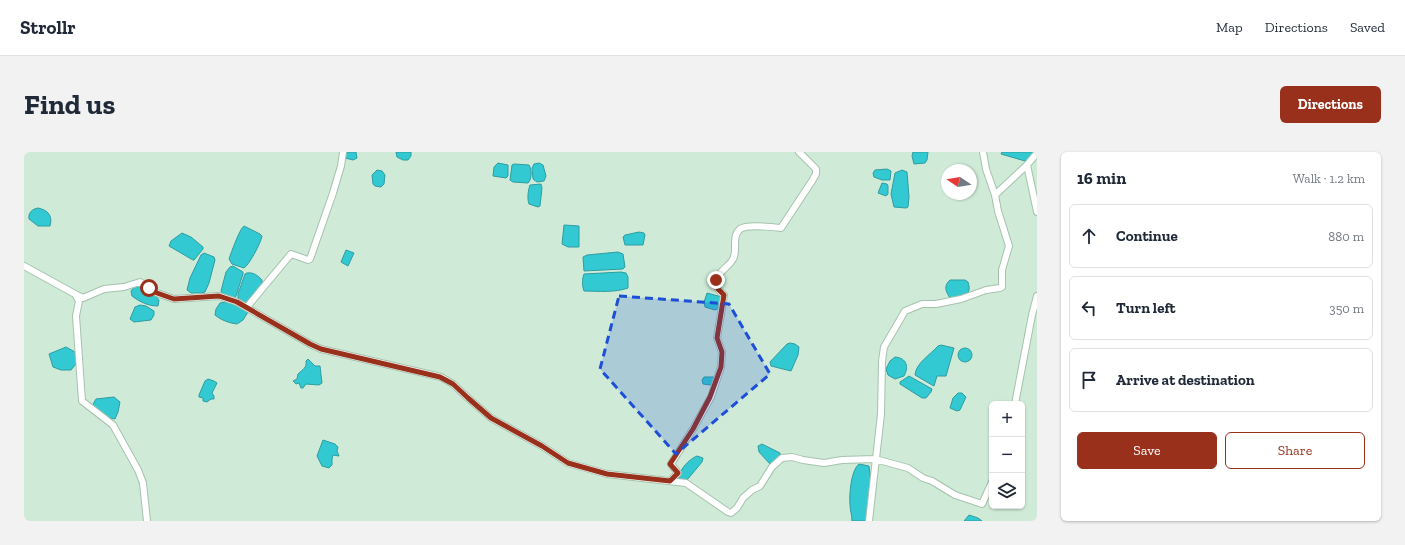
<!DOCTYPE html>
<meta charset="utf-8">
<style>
body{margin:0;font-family:"Zilla Slab",serif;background:#f2f2f3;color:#1f2937}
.controls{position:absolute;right:12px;bottom:12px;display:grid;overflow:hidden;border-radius:6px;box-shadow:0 1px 3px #0004}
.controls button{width:36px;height:36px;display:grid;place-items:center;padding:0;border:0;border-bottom:1px solid #e0e1e3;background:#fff;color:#1f2937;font:20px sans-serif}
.compass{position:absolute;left:917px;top:12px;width:36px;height:36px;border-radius:50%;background:#fff;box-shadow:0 1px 3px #0004;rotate:282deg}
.stop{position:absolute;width:12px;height:12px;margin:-9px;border:3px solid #99301b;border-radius:50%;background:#fff}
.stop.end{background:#99301b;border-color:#fff;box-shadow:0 1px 4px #0008}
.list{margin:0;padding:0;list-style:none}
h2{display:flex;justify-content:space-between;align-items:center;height:52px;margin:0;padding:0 16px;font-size:17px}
h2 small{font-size:13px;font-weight:400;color:#747a83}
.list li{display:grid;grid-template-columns:26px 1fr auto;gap:12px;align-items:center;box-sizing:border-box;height:64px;margin:0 8px 8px;padding:0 8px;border:1px solid #e0e1e3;border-radius:6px}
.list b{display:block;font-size:15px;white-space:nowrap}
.list em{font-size:13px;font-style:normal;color:#747a83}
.actions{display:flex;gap:8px;padding:12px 16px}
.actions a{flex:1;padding:9px 0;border:1px solid #99301b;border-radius:6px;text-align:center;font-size:14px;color:#99301b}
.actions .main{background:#99301b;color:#fff}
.icon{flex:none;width:22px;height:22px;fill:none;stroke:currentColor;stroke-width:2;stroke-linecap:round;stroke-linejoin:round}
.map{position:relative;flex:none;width:1013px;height:369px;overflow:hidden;border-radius:6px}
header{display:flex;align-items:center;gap:24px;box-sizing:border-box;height:56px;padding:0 20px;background:#fff;border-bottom:1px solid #e0e1e3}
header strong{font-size:19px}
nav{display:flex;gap:22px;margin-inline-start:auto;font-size:14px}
.intro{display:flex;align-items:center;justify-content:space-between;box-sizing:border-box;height:96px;padding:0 24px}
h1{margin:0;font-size:28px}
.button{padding:10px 18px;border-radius:6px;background:#99301b;color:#fff;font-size:14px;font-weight:700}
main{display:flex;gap:24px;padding:0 24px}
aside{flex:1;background:#fff;border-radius:6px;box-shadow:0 1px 3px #0004}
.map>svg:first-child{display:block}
.water{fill:#32c9d3;stroke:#2f9ca0}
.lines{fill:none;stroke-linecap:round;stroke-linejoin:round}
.minor-casing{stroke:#a6c2ae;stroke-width:8}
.minor{stroke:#fff;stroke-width:6}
.route{stroke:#99301b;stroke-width:5}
.marked{fill:#1d4ed8;fill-opacity:0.2;stroke:#1d4ed8;stroke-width:3;stroke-dasharray:8 5;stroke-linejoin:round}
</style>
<header>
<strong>Strollr</strong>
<nav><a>Map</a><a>Directions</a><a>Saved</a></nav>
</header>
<div class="intro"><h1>Find us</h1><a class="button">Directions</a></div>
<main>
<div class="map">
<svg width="1013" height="369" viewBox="0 0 1013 369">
<rect width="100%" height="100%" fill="#cfebd7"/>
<path class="water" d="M321,0H332L333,6L329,8L321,6L320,5Z
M372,0H387V4L384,8H379L373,5Z
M889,0H904L903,8L901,11L890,12L888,4Z
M978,0H1011L1004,8L1001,9L977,2Z
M474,11L484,13V24L482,26L469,24L470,15Z
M515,11L519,13L522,24L520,29L513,30L509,27L508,16L510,12Z
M490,12L505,13C508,18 508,27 504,31L489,30L486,28L488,13Z
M863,17L867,19L866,28H858L850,25L849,21L851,18Z
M353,18L358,19L361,23L360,32L357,35L351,34L349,32L348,23Z
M878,18L883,20L885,45L884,55L882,56L870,55L867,42L871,21Z
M858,31L863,32L864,34V42L862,44L854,41Z
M517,32L518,36L516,54L514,55L505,52C503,46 504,39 506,33Z
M14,56C24,58 29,64 26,74H14L5,67C4,61 8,57 14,56Z
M540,73L555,74V95H544L538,92Z
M220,74L236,82L238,84C237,91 225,113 220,116L208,112L205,107C207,101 216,76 220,74Z
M615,80L620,81L621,83L619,93H601L599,85L601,83Z
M158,81L167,85L179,95V97L170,108H169L145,94L147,89Z
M322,98L330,101L324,114L317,110Z
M594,100L599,102L601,115L599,117L560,119L559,105L563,103Z
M180,101L190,105L191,108L185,131L181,140L177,141H167L163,138L166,126L177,103Z
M209,114L219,120V122L212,144L211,146C205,146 199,145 197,139L202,120L206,115Z
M597,120L602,121L604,125V136C590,141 574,139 560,139C558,134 558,127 560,122Z
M223,121C230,120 234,124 238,128V133L223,150L221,151L214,146V142L221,122Z
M926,128H941L944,130C949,145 937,144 926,146C922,140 919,134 926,128Z
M111,134C120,135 129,140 135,148L134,154C124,154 116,150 108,144L107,139Z
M683,141L698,145L696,156L691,158L681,155L680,150Z
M202,150L210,151L223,157L224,160L219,168L213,172C205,171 197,168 191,163L192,157L196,151Z
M116,153L122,154L130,159V163L127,168L110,170L106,167L111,155Z
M766,191L771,192L775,195L774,203L767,219L747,214L746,210L763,192Z
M917,193L930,196L922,224H913L910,234L908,233L891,223C892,211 906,203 914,194Z
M42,195L51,200L52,212L47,218H37L29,215L25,202Z
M934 203a7 7 0 1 1 14 0a7 7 0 1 1-14 0Z
M871,205C883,206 885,215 880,224L871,227L864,223L862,217L866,209Z
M284,207L291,214H296L298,231L295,233L282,232L279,236H277L275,231L272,232L269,229L273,227L274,222C279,217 283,216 282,209Z
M885,224L908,237L907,240L902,246H898L876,232V230Z
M680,225H691L689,232L686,233L679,232L678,228Z
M184,227L190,229L193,231L188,241L190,244V247H187L183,250L179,249V246L175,245V243L181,229Z
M934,241H938L942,245L936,258L933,259L926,256L929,246Z
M90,245L96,250L94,260L91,267L82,265L68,254L72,247Z
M299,288L311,292L314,295L313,299L315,304L309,303L308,307V313L305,316L298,314L293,304Z
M738,292L756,301V303L749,311L746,312L735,300L734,294Z
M673,304L679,306L678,310L663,328H655C653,320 665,307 673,304Z
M835,312L845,314L847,329L842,369H828C828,363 826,358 826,353C825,343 827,318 835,312Z
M945,363L954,366L958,369H940Z"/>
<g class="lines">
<g class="minor-casing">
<path id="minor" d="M959,0L962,17L971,43
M1013,1L1003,13L1013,60
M0,114L51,142L55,149L52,164L58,249L89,273L114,318L119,331L123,369
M51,142L59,146L80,137L100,135L116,130L133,141L150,147L195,144L213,150L286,192L297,197L417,225L429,232L444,246L467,266L518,294L544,311L583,322L662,331L704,360L707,361L713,356L719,346L728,338L736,334L748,315L758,306L768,305L779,308L800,311L818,308L851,307L884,316L899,326L908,329L931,343L958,352L968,330
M223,155L267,102L284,108L286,107L309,41L317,14L319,0
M991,252L1008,163L1013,144
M646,329L654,321L647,312L669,277L687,245L697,215L698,200L693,186L700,143C695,139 692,136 692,130C693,120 705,115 709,107C714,99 707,85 716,77C723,72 748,75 757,76L788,29L792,22V17L775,0
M845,369L857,262L858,209L860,195L881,159L898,152H912L937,147L962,138L976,136L978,135V118L985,94L974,59L971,43L1003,13"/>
</g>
<use href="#minor" class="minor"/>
</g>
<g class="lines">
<path class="route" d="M125,136L133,141L150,147L195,144L213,150L286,192L297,197L416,225L429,232L444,246L467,266L518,294L544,311L583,322L646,329L654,321L646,312L669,277L686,245L697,215L698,200L693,186L700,143L694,137L692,128"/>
</g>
<path class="marked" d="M595,144L705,152L746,222L652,302L576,217Z"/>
</svg>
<div class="controls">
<button>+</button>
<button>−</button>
<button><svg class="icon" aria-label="layers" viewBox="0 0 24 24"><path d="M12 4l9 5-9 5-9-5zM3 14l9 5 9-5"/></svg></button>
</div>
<svg class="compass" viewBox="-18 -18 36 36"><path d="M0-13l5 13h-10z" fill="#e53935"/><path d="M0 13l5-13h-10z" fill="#747a83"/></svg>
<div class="stop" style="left:125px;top:136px"></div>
<div class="stop end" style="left:692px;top:128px"></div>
</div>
<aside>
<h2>16 min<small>Walk · 1.2 km</small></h2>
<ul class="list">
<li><svg class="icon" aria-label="ahead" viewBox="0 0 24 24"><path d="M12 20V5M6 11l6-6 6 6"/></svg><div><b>Continue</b></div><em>880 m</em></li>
<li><svg class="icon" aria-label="left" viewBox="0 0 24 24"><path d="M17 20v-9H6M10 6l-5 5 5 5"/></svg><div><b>Turn left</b></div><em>350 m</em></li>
<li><svg class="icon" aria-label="arrive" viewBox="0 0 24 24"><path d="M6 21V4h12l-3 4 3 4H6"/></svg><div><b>Arrive at destination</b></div></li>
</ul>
<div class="actions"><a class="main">Save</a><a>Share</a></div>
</aside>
</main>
